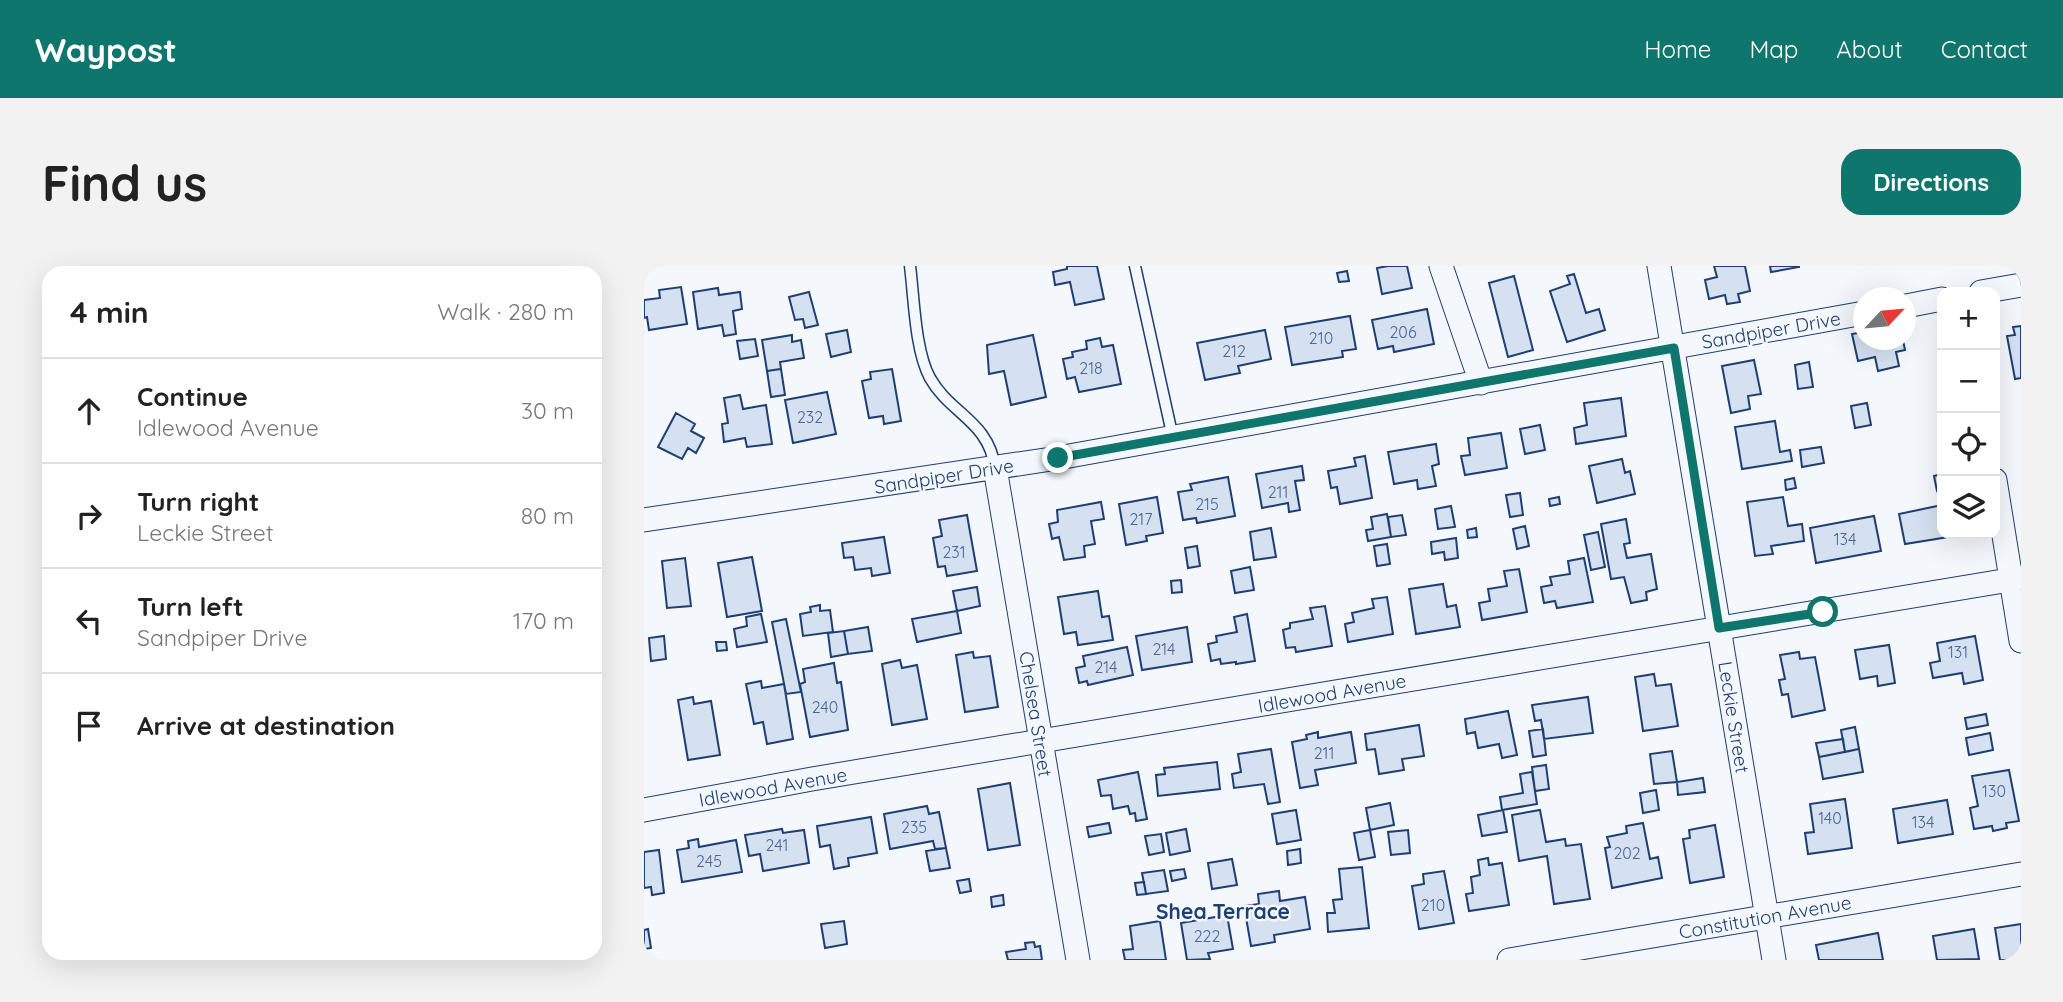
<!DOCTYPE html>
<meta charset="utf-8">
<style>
body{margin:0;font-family:Quicksand,sans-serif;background:#f2f2f2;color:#222}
.controls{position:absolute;right:21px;top:21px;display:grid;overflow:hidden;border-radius:14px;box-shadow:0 7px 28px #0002}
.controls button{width:63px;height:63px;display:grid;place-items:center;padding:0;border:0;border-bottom:2px solid #e0e0e0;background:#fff;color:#222;font:35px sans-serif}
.compass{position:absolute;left:1209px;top:21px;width:63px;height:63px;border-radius:50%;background:#fff;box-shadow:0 7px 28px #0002;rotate:64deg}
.stop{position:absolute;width:21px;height:21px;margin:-16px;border:5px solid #0f766e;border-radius:50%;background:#fff}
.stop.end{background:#0f766e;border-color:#fff;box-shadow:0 2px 7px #0008}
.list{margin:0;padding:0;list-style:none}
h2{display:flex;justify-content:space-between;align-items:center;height:91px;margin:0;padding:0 28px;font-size:30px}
h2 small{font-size:23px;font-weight:400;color:#767676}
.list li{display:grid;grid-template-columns:46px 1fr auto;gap:21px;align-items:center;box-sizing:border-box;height:105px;padding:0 28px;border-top:2px solid #e0e0e0}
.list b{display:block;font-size:26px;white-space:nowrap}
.list p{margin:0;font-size:23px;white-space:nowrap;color:#767676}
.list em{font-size:23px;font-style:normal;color:#767676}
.icon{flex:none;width:38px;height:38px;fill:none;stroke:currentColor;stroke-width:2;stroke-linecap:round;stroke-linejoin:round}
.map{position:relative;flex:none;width:1377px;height:694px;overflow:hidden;border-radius:21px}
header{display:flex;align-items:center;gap:42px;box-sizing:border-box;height:98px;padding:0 35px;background:#0f766e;color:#fff}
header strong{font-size:33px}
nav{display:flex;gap:38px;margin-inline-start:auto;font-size:24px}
.intro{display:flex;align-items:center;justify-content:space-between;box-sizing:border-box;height:168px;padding:0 42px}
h1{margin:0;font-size:49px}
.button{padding:18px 32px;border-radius:21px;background:#0f766e;color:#fff;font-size:24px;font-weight:700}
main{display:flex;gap:42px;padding:0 42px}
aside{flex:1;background:#fff;border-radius:21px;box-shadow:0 7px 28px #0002}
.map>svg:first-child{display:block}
.building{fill:#d5e0f0;stroke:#1d3f73;stroke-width:2}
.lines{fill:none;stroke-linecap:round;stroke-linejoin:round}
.lane-casing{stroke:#1d3f73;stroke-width:13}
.street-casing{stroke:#1d3f73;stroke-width:25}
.lane{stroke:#f4f7fb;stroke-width:10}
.street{stroke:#f4f7fb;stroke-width:23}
.route{stroke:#0f766e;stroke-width:9}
.labels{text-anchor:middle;stroke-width:5;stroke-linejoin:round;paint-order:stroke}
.number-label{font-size:16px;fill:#4b6792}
.street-label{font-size:19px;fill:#1d3f73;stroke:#f4f7fb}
.neighbourhood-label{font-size:21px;font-weight:bold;fill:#1d3f73;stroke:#f4f7fb}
</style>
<header>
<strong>Waypost</strong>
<nav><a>Home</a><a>Map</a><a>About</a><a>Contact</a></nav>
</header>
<div class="intro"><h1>Find us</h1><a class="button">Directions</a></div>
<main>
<aside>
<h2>4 min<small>Walk · 280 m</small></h2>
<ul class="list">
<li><svg class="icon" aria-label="ahead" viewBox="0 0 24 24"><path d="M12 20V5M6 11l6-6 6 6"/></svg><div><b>Continue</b><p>Idlewood Avenue</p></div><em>30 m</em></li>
<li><svg class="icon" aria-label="right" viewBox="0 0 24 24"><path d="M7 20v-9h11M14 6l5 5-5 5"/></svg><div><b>Turn right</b><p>Leckie Street</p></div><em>80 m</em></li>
<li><svg class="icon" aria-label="left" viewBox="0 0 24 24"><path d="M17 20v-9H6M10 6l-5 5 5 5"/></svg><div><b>Turn left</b><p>Sandpiper Drive</p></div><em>170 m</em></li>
<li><svg class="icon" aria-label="arrive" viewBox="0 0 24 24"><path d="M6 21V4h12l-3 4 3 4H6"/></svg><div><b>Arrive at destination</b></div></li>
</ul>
</aside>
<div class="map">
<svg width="1377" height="694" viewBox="0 0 1377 694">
<rect width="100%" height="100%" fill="#f4f7fb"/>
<path class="building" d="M423,0H453L460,33L431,39L426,16L411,19L409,6L423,3Z
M744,0H763L768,22L738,28L733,2Z
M1070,0H1101L1106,25L1094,28L1096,36L1083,38L1081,29L1065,33L1061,14L1073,11Z
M1126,0H1155V1L1127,6Z
M703,5L705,15L695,16L693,7Z
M930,8L942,47L955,43L961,64L923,76L906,25L926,18L923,10Z
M870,10L889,84L864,91L845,17Z
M37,21L43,58L5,64L3,51L0,52V34L16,32L15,24Z
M74,22L75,29L96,26L98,43L89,45L92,68L80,70L78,59L54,63L49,26Z
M165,26L174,59L161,62L159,53L151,54L145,31Z
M783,43L790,78L750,86L749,80L734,83L728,54Z
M706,50L712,83L698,85L699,91L648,99L641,61Z
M1377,60V112L1371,113L1363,70L1371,69L1369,61Z
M203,64L207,86L187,91L182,68Z
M621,64L627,93L594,100L596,107L561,114L553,77Z
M1220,66V74H1259L1261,84L1252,86L1255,100L1234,105L1231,91L1214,95L1208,68Z
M148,69V76L157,74L160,92L136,96L137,103L123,105L118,74Z
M389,69L402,131L367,139L360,105L345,108L343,79Z
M456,72L458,81L469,79L477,118L435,126L431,111L423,113L419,93L429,91L428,86L443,83L442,75Z
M111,73L114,90L96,93L93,75Z
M1110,94L1117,128L1104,130L1106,143L1087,147L1078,100Z
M1165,96L1169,121L1154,123L1151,99Z
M137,103L141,129L127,131L123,105Z
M248,103L257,155L240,158L239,150L225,152L218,115L227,113L226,106Z
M183,126L192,168L149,177L141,134Z
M96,129L99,143L122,139L128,178L103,181L101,172L80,176L78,158L84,157L80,132Z
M977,132L982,170L932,178L930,162L943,159L940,137Z
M1223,137L1227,159L1211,162L1207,140Z
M32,147L51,158L47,165L60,172L52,187L44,182L38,193L14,181Z
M1131,155L1136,186L1146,184L1148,195L1098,203L1091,161Z
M896,159L901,184L881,188L876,163Z
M857,167L863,202L821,209L817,190L826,189L824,172Z
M792,178L795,198L788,200L792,220L774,223L773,214L750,218L744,186Z
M1177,181L1180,197L1158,201L1156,184Z
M721,190L728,232L696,238L693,221L687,222L684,205L712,200L710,192Z
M978,193L981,207L986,205L991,228L953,237L945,200Z
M658,200L660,214L651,215L656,244L645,246L644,237L618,242L612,208Z
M1298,208V224L1293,225L1290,210Z
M584,211L591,250L553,257L552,252L539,254L534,226L548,224L546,218Z
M1150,212L1152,222L1142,224L1141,214Z
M876,227L879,249L866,251L862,229Z
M513,231L519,267L502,270L503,275L482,279L475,238Z
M915,231L916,238L906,240L905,233Z
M1139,231L1144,260L1158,258L1160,275L1127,280L1129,288L1111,290L1103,236Z
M457,236L460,253L447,255L451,278L440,280L441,291L420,294L415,271L408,273L405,258L414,256L413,244Z
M1298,239V268H1323L1261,278L1255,248Z
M807,240L811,261L794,263L791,243Z
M743,248L747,271L724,275L722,264L729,263L727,251Z
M323,249L333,305L303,310L301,300L294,301L289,272L298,270L295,254Z
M758,249L762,269L747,271L744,251Z
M1230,250L1237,285L1172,297L1166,262Z
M982,253L986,277L980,278L983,292L1007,288L1013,323L1002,326L1003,334L987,337L980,311L967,313L957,258Z
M881,260L885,280L873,283L869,263Z
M627,262L632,291L610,294L606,266Z
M832,262L833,271L824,272L823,264Z
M954,266L961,301L947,304L940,269Z
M240,271L246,307L228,310L227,302L211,304L209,291L200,292L198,277Z
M812,272L814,292L801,294L800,286L788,288L787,276Z
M743,278L746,298L733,300L730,280Z
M553,280L556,300L544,302L541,282Z
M108,291L118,345L83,351L74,297Z
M41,292L47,340L23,342L18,295Z
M940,292L949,336L913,342L911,335L900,337L897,321L908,319L906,311L926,308L924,295Z
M606,301L610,324L591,327L587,305Z
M875,303L883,346L838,354L835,337L846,335L844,323L863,320L860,305Z
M537,314L538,326L528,327L527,315Z
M799,318L803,341L812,339L816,361L772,368L765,323Z
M333,321L336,340L313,345L309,325Z
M454,325L458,351L465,350L469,374L434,379L432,366L420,368L414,331Z
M743,331L749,368L704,376L701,358L710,356L708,347L730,342L728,333Z
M176,339V345L186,344L189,366L159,370L156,348L167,346L166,341Z
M681,340L688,380L652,386L651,381L642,382L639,364L646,362V357L669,353L666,342Z
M313,345L317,367L273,376L268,353Z
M117,348L123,376L93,381L90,363L103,360L102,351Z
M603,348L611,395L592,398V396L577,398L576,393L567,395L564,378L573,376L572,370L593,366L590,351Z
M142,353L157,426L142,428L128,356Z
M224,361L228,385L204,388L200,365Z
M543,361L548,396L498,404L492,370Z
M200,365L204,388L187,391L184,367Z
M20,370L22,393L7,395L5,372Z
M1331,370L1339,414L1320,418L1318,407L1289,412L1286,397L1296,395L1293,377Z
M72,376H82L83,384L73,385Z
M1245,379L1251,417L1234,420L1233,410L1216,413L1211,384Z
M483,381L489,409L444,419L443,415L435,417L432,402L441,400L439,390Z
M329,386L330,392L346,390L354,441L321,446L312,389Z
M1155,386L1156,393L1171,391L1181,444L1148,451L1144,428L1138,429L1135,414L1141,413L1136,389Z
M256,394L258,402L273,399L283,453L248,459L238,398Z
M190,397L193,417L197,416L204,464L166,471L156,418L161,416L159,403Z
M1010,408L1012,420L1027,418L1034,460L999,465L991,411Z
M117,415L118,422L140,418L149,473L123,478L119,456L110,458L102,418Z
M49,431L50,438L67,435L76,489L44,494L34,434Z
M944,431L949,467L900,473L897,454L891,455L888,439Z
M864,445L873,489L858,492L855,478L834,482L831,466L823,468L821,453Z
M1342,448L1344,459L1323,463L1321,452Z
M775,459L780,490L758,493L760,504L735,508L731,483L723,484L721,468Z
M1211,461L1215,483L1201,486L1197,464Z
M899,463L902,489L889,491L885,465Z
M674,466V472L707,466L712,497L671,504L674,519L656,522L648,476L663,473L662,469Z
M1346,467L1349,484L1325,489L1322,472Z
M1199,473L1201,486L1175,491L1172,477Z
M627,483L636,536L624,538L620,518L590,522L588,508L597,506L594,488Z
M1215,483L1219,506L1179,513L1175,491Z
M1028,485L1033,516L1010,518L1006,488Z
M573,496L576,523L514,530L512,509L521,508L520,502Z
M902,499L905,523L891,525L888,501Z
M1365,504L1375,555L1362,557L1363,562L1349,565L1348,560L1330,563L1326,542L1334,540L1328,510Z
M494,506L503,553L492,555L491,547L486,548L484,540L469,543L467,529L457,530L454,514Z
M888,506L893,538L858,544L856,531L879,527L876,508Z
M1059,512L1061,526L1034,529L1033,516Z
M366,517L376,579L344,584L334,523Z
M1012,524L1015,544L999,547L996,527Z
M1201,533L1208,582L1164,588L1161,567L1170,566L1166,538Z
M1303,534L1309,568L1254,577L1249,543Z
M746,537L750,559L726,564L722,542Z
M283,540L285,548L295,546L302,582L291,583L289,575L246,583L240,548Z
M652,544L657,574L633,578L628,548Z
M859,544L863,566L838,570L834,549Z
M896,544L902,576L921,573L922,580L937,578L946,633L910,638L903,590L875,595L868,549Z
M227,551L233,587L204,592L205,600L190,603L186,579L176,581L173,560Z
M465,557L467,567L445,571L443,561Z
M999,557L1006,593L1014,591L1018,612L968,622L961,582L966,581L963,571L983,567L982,560Z
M1071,559L1080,611L1046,617L1039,573L1046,572L1045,564Z
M138,563L139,567L160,564L165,597L119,605L116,588L105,590L101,569Z
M542,563L546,585L526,589L522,567Z
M726,564L731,591L715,594L710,567Z
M764,564L766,587L747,589L744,566Z
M517,568L520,586L505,589L501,570Z
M54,573L55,581L92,574L98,606L38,616L33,584L45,582L44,575Z
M302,582L306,602L286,605L282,585Z
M656,583L657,597L644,599L643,585Z
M15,584L20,627L8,629L7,621L0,622V586Z
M844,592L845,599L858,597L865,639L825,645L822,628L829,627L827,611L836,609L834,594Z
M588,593L593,619L568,623L564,597Z
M718,601L725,662L684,666L683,647H691L689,634L698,633L695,603Z
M540,603L542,612L528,615L526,605Z
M520,604L524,625L502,628L498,607Z
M800,605L810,657L775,663L768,620L780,618L779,608Z
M325,613L327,625L316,627L313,615Z
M500,616L502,628L493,629L491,617Z
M635,625L636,635L661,631L666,663L630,669L631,676L607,680L600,640L615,638L614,628Z
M359,629L360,639L348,641L347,631Z
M583,649L589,683L564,687L566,693L543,694L537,657Z
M200,655L203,678L181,682L177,658Z
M516,655L522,694H481L479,684L489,683L486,660Z
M1377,658V694H1356L1351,662Z
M4,663L7,682L0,683V664Z
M1330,663L1335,693L1293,694L1289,670Z
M1234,667L1239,694H1175L1172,679Z
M390,676L391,681L396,680L398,694H364L362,686L382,683L381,677Z"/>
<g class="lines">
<g class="lane-casing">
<path id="lane" d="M266,0C270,31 271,85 286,112C306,148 345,155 351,202
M491,0L529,172"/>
</g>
<g class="street-casing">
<path id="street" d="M797,0L837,117
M1015,0L1130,694
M1337,26L1377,19
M1262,40L1298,33
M351,202L434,694
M1351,214L1377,375
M0,254L414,192L1220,47
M0,544L168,513L1377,312
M865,694L1377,608"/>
</g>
<use href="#lane" class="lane"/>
<use href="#street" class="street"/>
</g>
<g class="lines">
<path class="route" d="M414,192L1030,82L1075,362L1179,346"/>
</g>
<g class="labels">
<g class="number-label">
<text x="759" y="72">206</text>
<text x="677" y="78">210</text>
<text x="590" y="91">212</text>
<text x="447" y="108">218</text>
<text x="166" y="157">232</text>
<text x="634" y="232">211</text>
<text x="563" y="244">215</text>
<text x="497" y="259">217</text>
<text x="1201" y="279">134</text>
<text x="310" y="292">231</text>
<text x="520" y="389">214</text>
<text x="1314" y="392">131</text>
<text x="462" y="407">214</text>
<text x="181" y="447">240</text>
<text x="680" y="493">211</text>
<text x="1350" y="531">130</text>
<text x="1186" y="558">140</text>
<text x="1279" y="562">134</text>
<text x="270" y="567">235</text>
<text x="133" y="585">241</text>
<text x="983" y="593">202</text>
<text x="65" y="601">245</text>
<text x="789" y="645">210</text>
<text x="563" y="676">222</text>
</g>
<g class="street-label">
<text transform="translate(1127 64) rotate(-10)" y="7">Sandpiper Drive</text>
<text transform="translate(300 210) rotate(-9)" y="7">Sandpiper Drive</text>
<text transform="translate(688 427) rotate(-10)" y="7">Idlewood Avenue</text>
<text transform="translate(392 448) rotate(81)" y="7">Chelsea Street</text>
<text transform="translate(1090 451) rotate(81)" y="7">Leckie Street</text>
<text transform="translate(129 521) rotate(-10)" y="7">Idlewood Avenue</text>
<text transform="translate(1121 651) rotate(-10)" y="7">Constitution Avenue</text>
</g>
<g class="neighbourhood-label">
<text x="579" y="653">Shea Terrace</text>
</g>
</g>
</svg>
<div class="controls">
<button>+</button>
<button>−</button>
<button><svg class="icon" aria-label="locate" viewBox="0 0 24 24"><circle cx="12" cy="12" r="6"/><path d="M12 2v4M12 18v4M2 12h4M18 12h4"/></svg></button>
<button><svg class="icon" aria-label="layers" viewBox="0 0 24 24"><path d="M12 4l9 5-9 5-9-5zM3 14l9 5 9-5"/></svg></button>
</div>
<svg class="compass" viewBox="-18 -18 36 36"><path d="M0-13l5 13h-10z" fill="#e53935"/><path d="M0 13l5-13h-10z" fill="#767676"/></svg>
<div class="stop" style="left:1179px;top:346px"></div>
<div class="stop end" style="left:414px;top:192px"></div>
</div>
</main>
